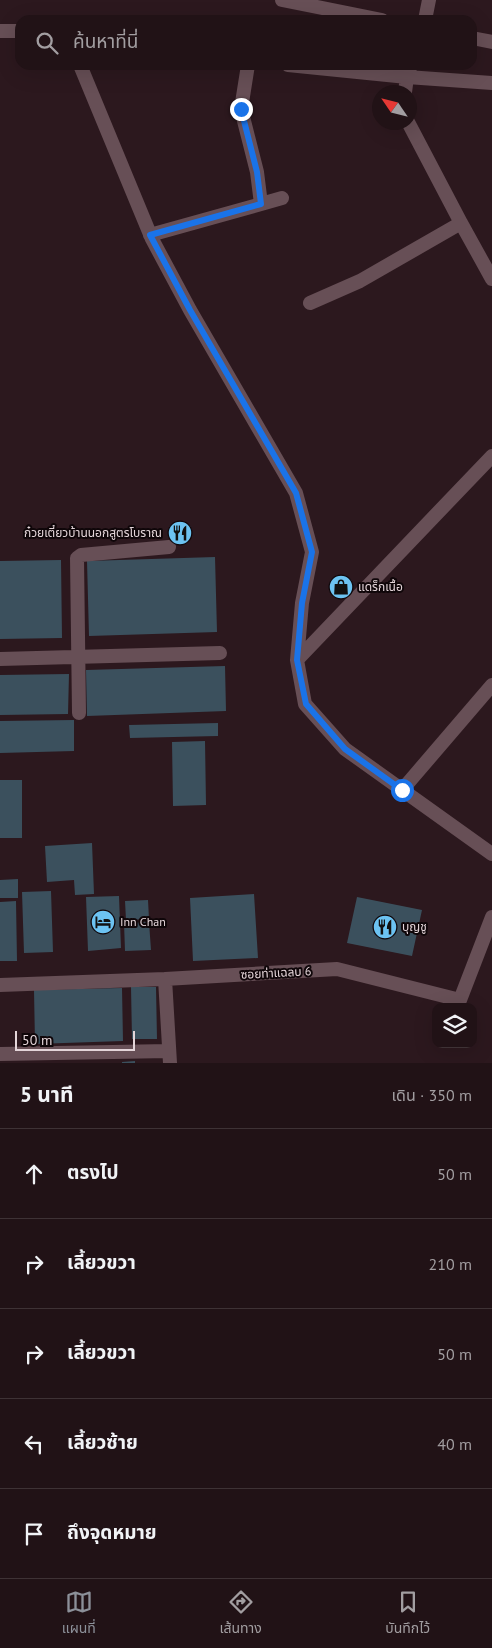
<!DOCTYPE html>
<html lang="th">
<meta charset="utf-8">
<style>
body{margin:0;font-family:"PT Sans","Noto Sans Thai",sans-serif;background:#291b1f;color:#f1f3f6}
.controls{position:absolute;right:15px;bottom:15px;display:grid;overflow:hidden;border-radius:10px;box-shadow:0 5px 20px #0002}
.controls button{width:45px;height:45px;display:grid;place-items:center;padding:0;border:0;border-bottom:1px solid #3e3235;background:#211216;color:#f1f3f6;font:25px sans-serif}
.compass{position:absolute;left:372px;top:85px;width:45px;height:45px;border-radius:50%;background:#211216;box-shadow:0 5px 20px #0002;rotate:305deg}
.scale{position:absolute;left:15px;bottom:12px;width:120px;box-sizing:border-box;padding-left:5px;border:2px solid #e4d5d9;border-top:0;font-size:14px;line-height:18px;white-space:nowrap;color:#e4d5d9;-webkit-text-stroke:4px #0f0609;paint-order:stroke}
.stop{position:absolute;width:15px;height:15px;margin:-11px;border:4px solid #1a73e8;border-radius:50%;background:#fff}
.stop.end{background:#1a73e8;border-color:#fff;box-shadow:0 1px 5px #0008}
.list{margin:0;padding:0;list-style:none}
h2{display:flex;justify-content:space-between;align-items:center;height:65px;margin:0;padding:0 20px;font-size:21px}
h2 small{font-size:16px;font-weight:400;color:#a29ea1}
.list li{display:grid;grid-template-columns:32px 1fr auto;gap:15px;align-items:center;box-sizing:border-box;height:90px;padding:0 20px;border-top:1px solid #3e3235}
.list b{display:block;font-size:19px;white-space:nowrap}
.list em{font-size:16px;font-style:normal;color:#a29ea1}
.icon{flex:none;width:28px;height:28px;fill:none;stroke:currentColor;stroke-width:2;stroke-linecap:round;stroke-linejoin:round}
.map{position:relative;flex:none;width:492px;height:1063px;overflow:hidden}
.search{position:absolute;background:#211216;box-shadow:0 5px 20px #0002;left:15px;right:15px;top:15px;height:55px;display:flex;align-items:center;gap:12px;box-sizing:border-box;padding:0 18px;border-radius:15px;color:#a29ea1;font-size:19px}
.sheet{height:515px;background:#211216}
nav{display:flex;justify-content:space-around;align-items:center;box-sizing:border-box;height:70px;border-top:1px solid #3e3235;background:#211216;font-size:14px;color:#a29ea1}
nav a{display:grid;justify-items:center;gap:2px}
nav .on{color:#8c9099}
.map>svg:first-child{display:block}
.building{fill:#3b505d}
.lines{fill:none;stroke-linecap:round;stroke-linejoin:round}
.minor{stroke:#674f56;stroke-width:14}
.route{stroke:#1a73e8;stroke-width:6}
.labels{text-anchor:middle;stroke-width:4;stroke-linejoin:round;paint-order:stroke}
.poi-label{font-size:12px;fill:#e4d5d9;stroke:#0f0609;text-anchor:start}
.street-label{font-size:12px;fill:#e4d5d9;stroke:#0f0609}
</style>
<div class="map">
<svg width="492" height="1063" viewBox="0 0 492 1063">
<rect width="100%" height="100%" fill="#2c181e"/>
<path class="building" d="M215,557L217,632L89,636L87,561Z
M61,560L62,638L0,639V561Z
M225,666L226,711L87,716L86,670Z
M69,674L68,714L0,715V675Z
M74,720V751L0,753V721Z
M218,723V736L130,738L129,725Z
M205,741L206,805L173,806L172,742Z
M0,780H22V838H0Z
M92,843L94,894L75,895L74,880L47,882L45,846Z
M18,879V898H0V880Z
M51,891L53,952L24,953L22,892Z
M254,894L258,958L193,961L190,898Z
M119,896L121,948L88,951L86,897Z
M357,897L422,910L412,956L347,943Z
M148,900L149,919L126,920L125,901Z
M16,901L17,961H0V902Z
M149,922L151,950L125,951L124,923Z
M131,987H156L157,1039H132Z
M122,988L123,1041L35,1044L34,990Z
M135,1061V1063H122V1062Z"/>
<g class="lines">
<path class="minor" d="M282,0L382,20
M425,20L429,0
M0,31H20
M472,38L492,42
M80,65L152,239L190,310L296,493L312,552L302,603L297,660L305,704L345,749L492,854
M288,65L407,77L492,83
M405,92L407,77L411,65
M408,122L461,223L492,279
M261,204L282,198
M150,235L261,204L257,172L241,109L248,65
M310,303L360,281L461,223
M0,659L220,653
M297,660L492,456
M79,713L77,558L81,555L169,547
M402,790L492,685
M165,979L170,1063
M0,985L165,979L337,969L460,1000L492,917
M0,1054L169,1051"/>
</g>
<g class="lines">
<path class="route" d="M241,109L257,172L261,204L150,235L190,310L296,493L312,552L302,603L297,660L306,704L345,749L402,790"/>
</g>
<defs>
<g id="restaurant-disc" transform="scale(1.25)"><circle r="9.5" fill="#6cc3f2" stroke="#0f0609"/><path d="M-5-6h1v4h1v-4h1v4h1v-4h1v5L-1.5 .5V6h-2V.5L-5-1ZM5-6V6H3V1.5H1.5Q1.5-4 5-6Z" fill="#111"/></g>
<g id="shop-disc" transform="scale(1.25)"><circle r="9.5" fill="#6cc3f2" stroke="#0f0609"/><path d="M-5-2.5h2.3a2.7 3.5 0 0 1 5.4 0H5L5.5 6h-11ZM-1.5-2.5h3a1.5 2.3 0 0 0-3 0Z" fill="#111"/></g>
<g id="hotel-disc" transform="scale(1.25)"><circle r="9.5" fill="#6cc3f2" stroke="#0f0609"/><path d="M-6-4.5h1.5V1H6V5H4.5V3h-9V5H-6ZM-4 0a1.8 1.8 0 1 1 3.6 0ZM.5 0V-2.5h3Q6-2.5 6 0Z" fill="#111"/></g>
</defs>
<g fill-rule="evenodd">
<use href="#restaurant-disc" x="180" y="533"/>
<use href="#shop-disc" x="341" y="587"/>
<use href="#hotel-disc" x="103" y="922"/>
<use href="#restaurant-disc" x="385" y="927"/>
</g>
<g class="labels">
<g class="poi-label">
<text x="162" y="537" text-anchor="end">ก๋วยเตี๋ยวบ้านนอกสูตรโบราณ</text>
<text x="358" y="591">แดร็กเนื้อ</text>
<text x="120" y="926">Inn Chan</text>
<text x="402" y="931">บุญชู</text>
</g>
<g class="street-label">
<text transform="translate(276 973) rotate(-3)" y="4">ซอยท่าแฉลบ 6</text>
</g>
</g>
</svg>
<div class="controls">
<button><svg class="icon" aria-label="layers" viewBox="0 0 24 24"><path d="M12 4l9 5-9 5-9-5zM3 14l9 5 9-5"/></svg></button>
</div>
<svg class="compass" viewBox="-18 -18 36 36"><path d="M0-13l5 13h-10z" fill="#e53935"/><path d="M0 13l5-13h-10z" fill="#a29ea1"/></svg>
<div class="scale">50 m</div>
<div class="stop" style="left:402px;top:790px"></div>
<div class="stop end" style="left:241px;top:109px"></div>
<div class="search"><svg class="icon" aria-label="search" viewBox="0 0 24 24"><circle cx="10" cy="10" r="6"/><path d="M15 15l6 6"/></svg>ค้นหาที่นี่</div>
</div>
<section class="sheet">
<h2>5 นาที<small>เดิน · 350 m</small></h2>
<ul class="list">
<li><svg class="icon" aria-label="ahead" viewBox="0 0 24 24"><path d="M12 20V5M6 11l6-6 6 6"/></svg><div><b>ตรงไป</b></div><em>50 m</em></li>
<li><svg class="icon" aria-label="right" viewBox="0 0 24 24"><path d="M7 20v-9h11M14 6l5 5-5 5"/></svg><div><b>เลี้ยวขวา</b></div><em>210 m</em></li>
<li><svg class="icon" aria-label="right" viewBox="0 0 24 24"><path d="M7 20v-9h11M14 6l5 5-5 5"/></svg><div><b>เลี้ยวขวา</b></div><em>50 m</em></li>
<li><svg class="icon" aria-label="left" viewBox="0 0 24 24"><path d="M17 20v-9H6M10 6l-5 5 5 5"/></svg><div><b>เลี้ยวซ้าย</b></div><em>40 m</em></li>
<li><svg class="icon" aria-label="arrive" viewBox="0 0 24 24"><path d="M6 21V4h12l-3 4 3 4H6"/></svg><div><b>ถึงจุดหมาย</b></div></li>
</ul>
</section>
<nav>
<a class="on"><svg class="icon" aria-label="map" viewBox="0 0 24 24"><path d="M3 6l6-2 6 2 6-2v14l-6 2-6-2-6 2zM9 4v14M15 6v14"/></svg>แผนที่</a>
<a><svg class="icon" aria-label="directions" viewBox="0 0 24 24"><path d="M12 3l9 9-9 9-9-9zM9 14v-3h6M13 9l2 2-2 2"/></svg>เส้นทาง</a>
<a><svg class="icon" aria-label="saved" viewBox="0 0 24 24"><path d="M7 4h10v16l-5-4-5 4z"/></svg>บันทึกไว้</a>
</nav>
